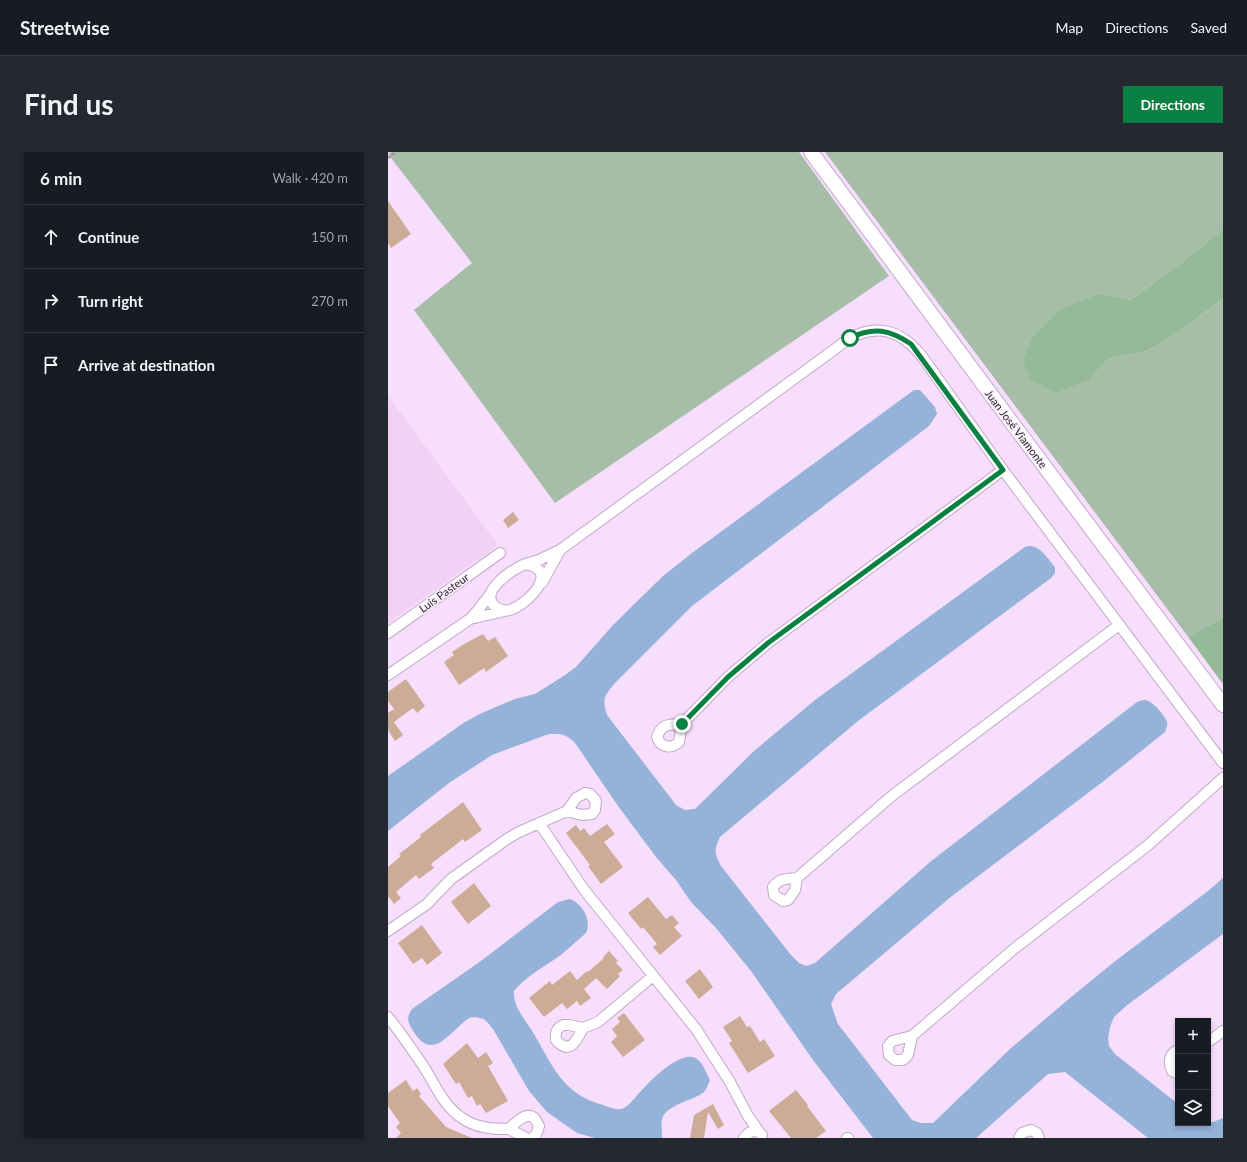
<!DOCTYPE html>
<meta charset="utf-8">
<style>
body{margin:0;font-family:Lato,sans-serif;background:#242831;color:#f1f3f6}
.controls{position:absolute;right:12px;bottom:12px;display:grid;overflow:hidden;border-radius:0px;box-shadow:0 2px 6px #0003}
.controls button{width:36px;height:36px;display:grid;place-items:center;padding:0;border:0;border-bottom:1px solid #363941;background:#171b24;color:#f1f3f6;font:20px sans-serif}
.stop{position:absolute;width:12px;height:12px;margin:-9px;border:3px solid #0b8043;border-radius:50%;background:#fff}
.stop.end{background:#0b8043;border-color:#fff;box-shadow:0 1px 4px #0008}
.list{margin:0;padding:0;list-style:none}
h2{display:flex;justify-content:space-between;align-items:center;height:52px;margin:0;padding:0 16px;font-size:17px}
h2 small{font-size:13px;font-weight:400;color:#9ea1a6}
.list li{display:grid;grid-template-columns:26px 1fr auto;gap:12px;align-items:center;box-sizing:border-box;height:64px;padding:0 16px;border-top:1px solid #363941}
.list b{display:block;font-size:15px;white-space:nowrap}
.list em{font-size:13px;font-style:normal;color:#9ea1a6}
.icon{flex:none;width:22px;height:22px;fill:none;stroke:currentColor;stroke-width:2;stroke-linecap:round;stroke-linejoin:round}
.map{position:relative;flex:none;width:835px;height:986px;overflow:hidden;border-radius:0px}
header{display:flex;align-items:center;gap:24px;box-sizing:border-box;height:56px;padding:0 20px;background:#171b24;border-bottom:1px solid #363941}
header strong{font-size:19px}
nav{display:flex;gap:22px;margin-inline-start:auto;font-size:14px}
.intro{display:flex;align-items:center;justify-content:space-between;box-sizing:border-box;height:96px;padding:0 24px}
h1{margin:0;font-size:28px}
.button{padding:10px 18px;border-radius:0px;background:#0b8043;color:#fff;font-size:14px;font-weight:700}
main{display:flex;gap:24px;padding:0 24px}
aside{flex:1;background:#171b24;border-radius:0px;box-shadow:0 2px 6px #0003}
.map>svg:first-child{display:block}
.built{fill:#f1d2f6}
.green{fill:#a6bea8}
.forest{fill:#94ba98}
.water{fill:#95b2d8}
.building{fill:#cdac97}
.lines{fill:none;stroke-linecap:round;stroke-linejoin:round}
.street-casing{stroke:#c1a9c6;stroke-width:12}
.secondary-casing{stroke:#c1a9c6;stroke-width:16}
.path{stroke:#9c8aa0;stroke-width:2;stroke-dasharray:3 2;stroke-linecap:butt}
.street{stroke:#fff;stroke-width:10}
.secondary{stroke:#fff;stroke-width:14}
.route{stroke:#0b8043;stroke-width:5}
.labels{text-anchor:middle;stroke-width:3.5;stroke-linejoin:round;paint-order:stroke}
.street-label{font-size:11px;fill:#2e2530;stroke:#fbf1fd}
</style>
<header>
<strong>Streetwise</strong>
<nav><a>Map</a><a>Directions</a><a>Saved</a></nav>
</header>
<div class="intro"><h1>Find us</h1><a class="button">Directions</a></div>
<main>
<aside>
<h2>6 min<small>Walk · 420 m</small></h2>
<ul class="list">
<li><svg class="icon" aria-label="ahead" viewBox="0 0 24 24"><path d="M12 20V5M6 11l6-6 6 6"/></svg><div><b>Continue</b></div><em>150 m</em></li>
<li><svg class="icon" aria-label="right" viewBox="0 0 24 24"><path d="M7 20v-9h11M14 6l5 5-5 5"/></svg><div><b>Turn right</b></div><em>270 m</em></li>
<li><svg class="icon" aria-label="arrive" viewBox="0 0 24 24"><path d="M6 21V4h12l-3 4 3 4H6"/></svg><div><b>Arrive at destination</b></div></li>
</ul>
</aside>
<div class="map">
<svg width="835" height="986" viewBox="0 0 835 986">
<rect width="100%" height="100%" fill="#f7defc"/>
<path class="built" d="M0,244L110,393L0,471Z"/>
<path class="green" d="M3,0H411L501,124L167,351L26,158L84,111L0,2Z
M437,0H835V77L797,108L743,148L711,143L702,227L720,207L759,199L777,189L835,147V466L809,479L801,486Z"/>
<path class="forest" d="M835,77V147L777,189L759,199L720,207L702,227L668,241L642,227L635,208L645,184L671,158L711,142L743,148L797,108Z
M835,466V532L801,486L809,479Z"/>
<path class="water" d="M526,238H532L547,255L549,262L541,274L304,454L226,532C216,545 214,547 219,563L288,653L297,658L307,657L366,599L427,548L637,395C650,390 659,406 667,415V421L663,426L470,569L332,685C326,698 326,701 333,714L403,803L411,811L418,814L427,811L542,710L749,550C751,549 754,548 756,548C763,547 777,563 779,570C780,573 778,577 777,580L717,628L564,744L448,842L443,852L450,872L524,968L533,971H545L622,897L682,846L726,810L820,739L835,726V782L738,854L726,865L722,875L720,886L721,894L727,902L790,952V971H820V970H825L835,966V986H760L677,920L660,922L588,986H485L425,908L363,819L328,776L303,750L288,728L268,705L230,654L187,591C179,582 169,580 158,583L104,603L61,631L0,679V624L77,570L94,561L127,547L147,542L177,523L188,515L225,473L275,424L304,401Z
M182,747C195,752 204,769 198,781C190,788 182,795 174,802C158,814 139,823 126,839C125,856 138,868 146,882C165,915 175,942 215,953C221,955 227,958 233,957C241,955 247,945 253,939C264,927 283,908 299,905C312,902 317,918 322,928C320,932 319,937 316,940C307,948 277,953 274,967C273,972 274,980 274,986H207L189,981L159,960L141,939L105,877L99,870L96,867L87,865L81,866C60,881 44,912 24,877C19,869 19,864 24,857L93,809L170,750Z"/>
<path class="building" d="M0,49L23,82L3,96L0,91Z
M125,360L131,368L120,376L115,368Z
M95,482L100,489L107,485L120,504L98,520L96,516L71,533L56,510L66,503L64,500L76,492Z
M18,527L37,554L29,561L25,556L6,570L15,583L7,589L0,578V561L6,557L0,549V540Z
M75,650L94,678L77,690L75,687L43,712L46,716L31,727L28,723L8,740L13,746L6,752L1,745L0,746V715L13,704L11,702L33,685L32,683Z
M219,672L227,682L216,690L235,715L213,732L200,714L202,713L178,681L188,673L192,679L196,676L202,684Z
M86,731L103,754L80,772L63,750Z
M260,745L278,767L284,763L291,771L286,775L294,784L272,803L265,795L269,792L255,775L253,777L240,761Z
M34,773L54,801L39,813L34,806L25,812L10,791Z
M221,799L230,809L228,811L235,818L230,822L232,824L219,837L208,826L196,837L203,846L192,854L189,849L179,857L174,851L156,865L141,846L162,829L164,833L182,819L189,828L199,819L200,820L216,806L215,805Z
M312,817L325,835L311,847L297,829Z
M236,861L257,888L235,905L223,890L229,884L224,877L232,870L229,866Z
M352,864L359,875L362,874L372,890L376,887L387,904L360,921L341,891L344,889L335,875Z
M79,891L90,906L98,900L105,911L100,914L120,949L98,961L92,952L89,954L84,944L80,946L71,930L68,932L55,912Z
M18,928L25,939L29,936L33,942L31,944L58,975L84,986H8L13,981L8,975L12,971L0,954V941Z
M408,938L420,953L419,954L438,979L428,986H403L381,959Z
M325,952L336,973L330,977L320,960L316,986H302L306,963Z"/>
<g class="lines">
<g class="street-casing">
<path id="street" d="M137,412L151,408L172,398L462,186C491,171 513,179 533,203L615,318L835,611
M137,412C174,418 140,452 122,458C117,459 112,458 108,455C88,440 126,417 137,412Z
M154,431L172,398
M82,467L90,458L103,441
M0,481L112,401
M0,523L82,467L117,459
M294,572L340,525L380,491L615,318
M294,572L291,590C284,596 279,596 272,591L269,585C274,571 281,573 294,572Z
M197,641L202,642L208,649L207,658L204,662L194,663L179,659L188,646Z
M151,671L197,739L308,877L342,930L360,964L372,981
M409,726L505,643L731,473
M409,726L407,738L400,748L395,749L386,743L385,735C391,726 399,727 409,726Z
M0,779L39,752L63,727L119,687L131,680L179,659
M0,865C12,880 23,896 34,912C46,930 55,954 74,966C88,976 104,977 121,977
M175,873H181L195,876C189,888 182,904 168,888C167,881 168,876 175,873Z
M195,876L210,870L216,865L265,824
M524,884L627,796L759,694L835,626
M524,884L520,903L515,908H507L501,903L500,894L504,889Z
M820,890L835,879
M790,898C781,902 780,910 784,919L790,922
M138,986L121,977C130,968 143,954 151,974L148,983L144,986
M356,986C361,979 367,976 374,983
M459,986H460
M631,986L634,981L643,978L649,981L651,986"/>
</g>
<g class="secondary-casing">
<path id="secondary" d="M423,0L630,279L835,553"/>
</g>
<path class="path" d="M0,6L8,0"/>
<use href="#street" class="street"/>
<use href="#secondary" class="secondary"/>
</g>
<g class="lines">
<path class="route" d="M294,572L340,525L380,491L615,318L523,192C502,178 486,174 462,186"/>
</g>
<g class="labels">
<g class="street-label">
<text transform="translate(628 277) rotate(53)" y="4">Juan José Viamonte</text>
<text transform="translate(56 441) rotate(-36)" y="4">Luis Pasteur</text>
</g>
</g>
</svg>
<div class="controls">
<button>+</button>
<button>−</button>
<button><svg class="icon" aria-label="layers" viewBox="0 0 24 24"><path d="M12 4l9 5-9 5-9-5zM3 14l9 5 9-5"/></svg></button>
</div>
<div class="stop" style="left:462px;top:186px"></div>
<div class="stop end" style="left:294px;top:572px"></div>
</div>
</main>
